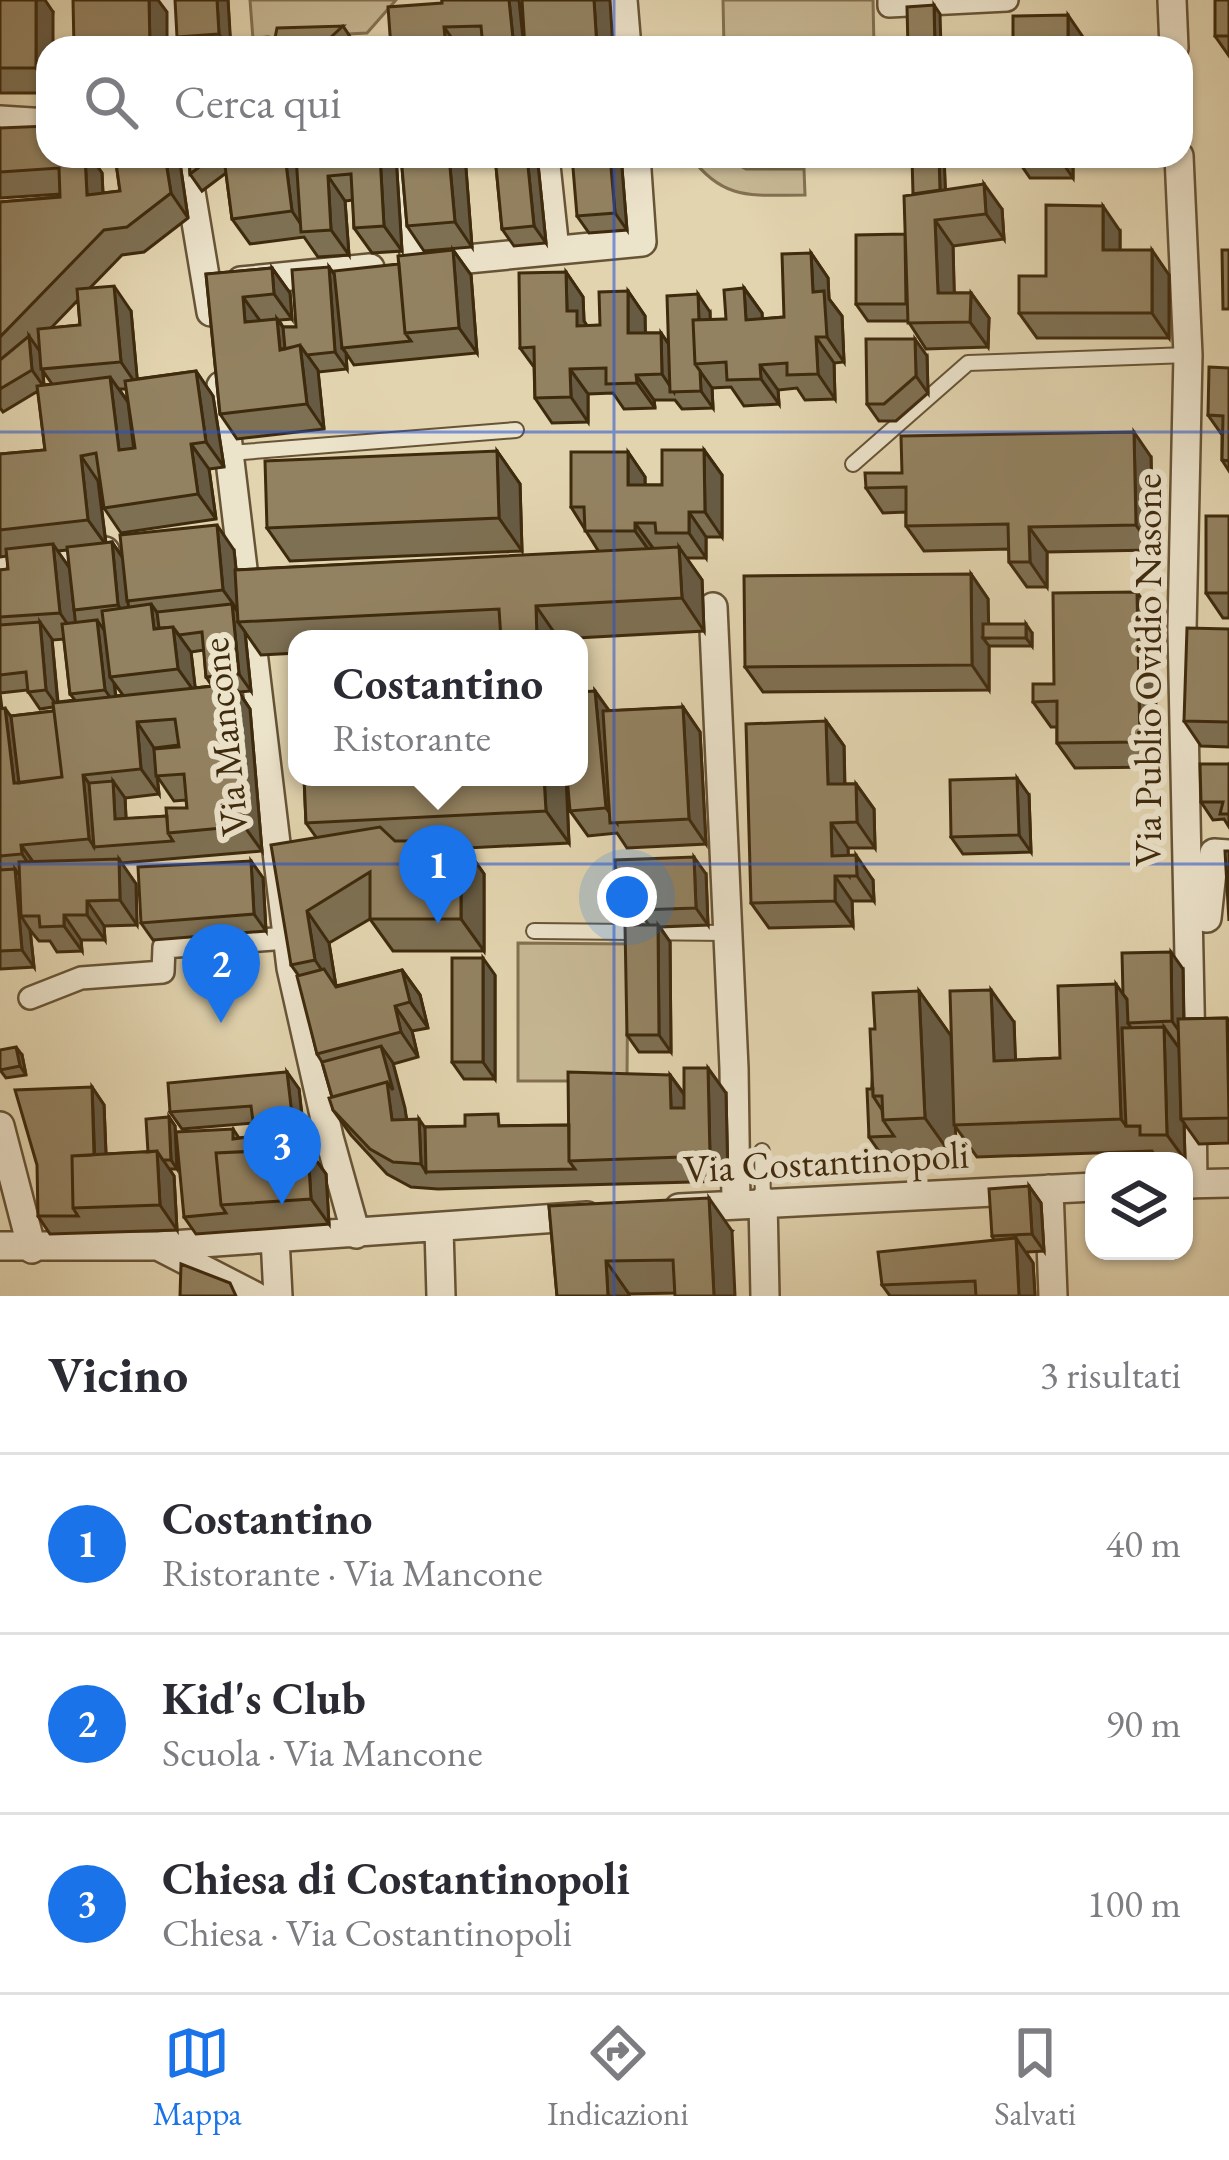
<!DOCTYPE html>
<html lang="it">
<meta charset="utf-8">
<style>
body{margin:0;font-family:"EB Garamond",serif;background:#f2f2f3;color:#2b2b33}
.controls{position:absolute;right:36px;bottom:36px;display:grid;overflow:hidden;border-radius:24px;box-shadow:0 3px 9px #0004}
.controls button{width:108px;height:108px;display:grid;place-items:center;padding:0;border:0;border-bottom:3px solid #e1e1e2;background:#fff;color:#2b2b33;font:60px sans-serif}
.you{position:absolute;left:627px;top:897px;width:42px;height:42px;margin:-30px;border:9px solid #fff;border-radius:50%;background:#1a73e8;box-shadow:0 0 0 18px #1a73e833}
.badge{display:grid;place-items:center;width:78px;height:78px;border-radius:50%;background:#1a73e8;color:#fff;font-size:39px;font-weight:700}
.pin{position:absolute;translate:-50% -99px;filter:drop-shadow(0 3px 6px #0008)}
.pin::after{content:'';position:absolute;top:63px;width:42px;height:36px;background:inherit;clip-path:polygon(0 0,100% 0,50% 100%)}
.popup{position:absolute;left:288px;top:630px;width:300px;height:156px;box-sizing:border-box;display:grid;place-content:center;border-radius:24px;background:#fff;filter:drop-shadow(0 3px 9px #0005);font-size:39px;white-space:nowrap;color:#7c7c81}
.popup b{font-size:45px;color:#2b2b33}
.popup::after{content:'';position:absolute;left:50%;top:100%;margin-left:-24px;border:24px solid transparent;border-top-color:#fff}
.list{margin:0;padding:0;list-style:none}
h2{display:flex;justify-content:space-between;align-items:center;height:156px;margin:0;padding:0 48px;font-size:51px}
h2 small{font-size:39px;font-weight:400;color:#7c7c81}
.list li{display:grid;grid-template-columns:78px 1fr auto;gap:36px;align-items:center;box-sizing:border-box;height:180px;padding:0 48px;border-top:3px solid #e1e1e2}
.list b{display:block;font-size:45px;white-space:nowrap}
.list p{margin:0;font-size:39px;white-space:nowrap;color:#7c7c81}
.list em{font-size:39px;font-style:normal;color:#7c7c81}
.icon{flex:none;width:66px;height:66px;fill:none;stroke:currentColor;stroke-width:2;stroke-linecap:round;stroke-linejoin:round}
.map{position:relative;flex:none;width:1229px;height:1296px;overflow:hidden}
.search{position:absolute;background:#fff;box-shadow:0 3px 9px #0004;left:36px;right:36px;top:36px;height:132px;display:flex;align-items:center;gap:30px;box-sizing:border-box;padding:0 42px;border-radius:36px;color:#7c7c81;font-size:45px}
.sheet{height:696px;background:#fff}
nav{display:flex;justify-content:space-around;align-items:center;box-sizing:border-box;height:168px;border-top:3px solid #e1e1e2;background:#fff;font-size:33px;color:#7c7c81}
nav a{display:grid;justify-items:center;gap:6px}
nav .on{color:#1a73e8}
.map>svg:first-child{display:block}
.green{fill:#c6b793;stroke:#827050;stroke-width:3}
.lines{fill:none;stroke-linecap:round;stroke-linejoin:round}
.service-casing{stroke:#675436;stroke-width:18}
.pedestrian-casing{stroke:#675436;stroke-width:26}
.minor-casing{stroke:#675436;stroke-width:32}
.service{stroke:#ece3cb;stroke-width:14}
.pedestrian{stroke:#ece3cb;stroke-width:21}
.minor{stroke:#ece3cb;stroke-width:27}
.wall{fill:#7e7053;stroke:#3e2a0d;stroke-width:3;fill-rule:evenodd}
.shaded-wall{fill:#675b44;stroke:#3e2a0d;stroke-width:3}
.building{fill:#938261;stroke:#3e2a0d;stroke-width:3}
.grid{fill:none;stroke:#1d4ed8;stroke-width:3;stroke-opacity:0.55}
.labels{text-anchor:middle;stroke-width:12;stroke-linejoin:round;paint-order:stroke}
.street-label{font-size:39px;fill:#3e2a0d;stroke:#ece3cb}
</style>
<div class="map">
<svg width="1229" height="1296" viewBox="0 0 1229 1296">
<rect width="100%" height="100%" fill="#e2d4af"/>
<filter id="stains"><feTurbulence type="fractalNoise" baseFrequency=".00167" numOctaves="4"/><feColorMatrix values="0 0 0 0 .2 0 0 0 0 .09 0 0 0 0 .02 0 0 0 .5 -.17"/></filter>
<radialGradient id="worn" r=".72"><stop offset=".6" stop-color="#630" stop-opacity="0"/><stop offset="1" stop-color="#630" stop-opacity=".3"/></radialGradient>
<path class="green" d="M250,0H396L367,33L253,39Z
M723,0H873L874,48H724Z
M690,156H722L746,169H804L805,195C753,195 724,202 690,156Z
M518,943L628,944L627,1081H518Z"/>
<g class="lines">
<g class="service-casing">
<path id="service" d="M230,453L516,430
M853,464L968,363L1188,355
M534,931L726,933
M762,1151L763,1201"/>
</g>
<g class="pedestrian-casing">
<path id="pedestrian" d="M889,0V6L1007,0
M30,998L81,978L163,972L164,947L287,938"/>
</g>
<g class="minor-casing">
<path id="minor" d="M172,0L177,48
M623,0L627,48
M1172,0L1174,48
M0,120L48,123
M185,156L211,312
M405,156L415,264
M545,156L555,250
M1179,156L1188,355L1182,629L1191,1051
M426,263L642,242L636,156
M241,281L370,268
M221,386L291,968L329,1137L356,1234
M0,562L105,551
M713,607L734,1068L736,1203
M1207,918L1214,853L1229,854
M1192,1102L1193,1184
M0,1126L32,1249
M1184,1184L1229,1183
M1049,1189L1053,1296
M763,1201L765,1296
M679,1208L1094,1187
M439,1229L441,1296
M275,1238L278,1296
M0,1246H158L587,1216
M158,1246L255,1296"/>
</g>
<use href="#service" class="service"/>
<use href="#pedestrian" class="pedestrian"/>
<use href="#minor" class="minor"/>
</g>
<path class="wall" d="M0,0L53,12L48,48V93H0Z
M228,0L230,40L273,45L343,26L355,44L350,48H177L181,42L177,37Z
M442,0H519L524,48L482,43L456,44V48H391L442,3Z
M1229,0V56L1215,36Z
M0,128L48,156H90L102,173L103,193L120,191L115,156H179L188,218L144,252L122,255L90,288L131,311L137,379L196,371L213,396L224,467L209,469L216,519L121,533L104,508L98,481L106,543L112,542L122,557L234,550L236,570L599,552L571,507L628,452L645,477V485H662L704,450L722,475V537H706V558H686L702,580L704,631L558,639H297V653L261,655L245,632L251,691L239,692L250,709L262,851L121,863L136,884L137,925L104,926L105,940H81L82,951L57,952L50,941H39L30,930L34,967L0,969V570L8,569L7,556L0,557V454L45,450L38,391L3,412L0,408V202L60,197V194L0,198ZM78,300L80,325L51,328ZM43,371L52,384L44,385ZM119,389H126L128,402ZM68,550L70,568L57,551ZM64,639L70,694L75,700L58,702L52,640ZM204,650L206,677L212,686L195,688L191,652ZM114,683L123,695L116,696ZM27,690L40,709L53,707L54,711L11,716L2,709L0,693ZM179,745V747L155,761L154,748ZM157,776L174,801L186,800L187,808L167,816L126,819L125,798L159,794Z
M189,156H248L236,165L396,156L402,251L372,253L354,228L353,200L345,201L349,255L318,257L304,237L250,244L232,219L226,173L202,191L190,174Z
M401,156H465L472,247L424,251L407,226Z
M466,156H533L538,164L546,243L514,246L502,229L495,156L468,159Z
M621,156L627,230L589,233L577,216Z
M944,156L945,190L1002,209L1004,239L953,246L954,293H971L989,318L988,347L926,349L908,321H868L856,304L906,235L913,194Z
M1015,156H1073V178H1030Z
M1120,231V250L1169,275V338H1037L1019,313L1046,276Z
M453,250L471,275L477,353L354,365L346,353L347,369L318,372L324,429L237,439L220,414L206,274L272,268L290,293L292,319L279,320L283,327H296L329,267L335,275L399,264Z
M811,253L828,278L829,299L842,316L844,362L834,363L835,399L805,400L797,388L778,390L779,404L744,406L731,387L712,388L713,408L682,409L675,400H654L655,408L624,409L613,393L588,394V422L552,423L535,398L534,367L520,348L566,272L583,297L584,321L587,326L600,325L628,291L645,316V333H661L668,343L710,312V320L726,319L744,288L762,313V319L784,317Z
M927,356L928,393L896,421H879L867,404Z
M1229,368V471L1222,460V435L1208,415Z
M497,451L520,484L522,551L290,561L267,528Z
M1151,457L1153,550L1047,552V587H1027L1009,562V549L924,551L906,526V512L883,513L866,488L902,473Z
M1229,516V618H1223L1206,593Z
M971,574L988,599V624L1032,633V646H989V690L763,692L745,667Z
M1154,617L1157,767L1075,768L1057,743V727H1051L1033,702L1054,684Z
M1229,629V747L1201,746L1184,721Z
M595,691L609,711L683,707L700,732L706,844L627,848L617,833L588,836L570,811Z
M826,721L844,746L845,784H856L874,809L875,848H848V855L873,880L874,901H852L853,926L769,928L751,903Z
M1229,764V827L1224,819L1213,820L1201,802Z
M304,777H566L569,843L466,848L484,874V951H393L370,919L329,943L336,986L402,970L420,995L428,1028L412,1031L418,1057L393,1064L407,1120L425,1127L569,1125L670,1075L684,1094L726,1093L728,1181L438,1189L411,1187L387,1174L351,1135L333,1110L332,1097L322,1062L317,1054L299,976L291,965L316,837L306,823Z
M1029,795L1031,852L963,854L951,837Z
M251,861L263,878L266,931L153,940L141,923Z
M706,874L708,925L660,927L670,942L671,1052H639L627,1035L649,925L643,917H637L616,883Z
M1183,969L1184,1019L1227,1018L1229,1021V1143L1199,1144L1184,1123L1185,1160H1158L1152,1151L977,1157L955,1126L957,1163L914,1165L906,1153L881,1154L869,1137L875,1029L919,991L951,1036L1014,1022L1015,1060L1060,1058L1123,994Z
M495,975V1079H464L452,1062Z
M22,1055L26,1075L6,1078L0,1070Z
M287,1072L299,1089L306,1149H308L326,1174L329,1224L196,1234L184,1217L233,1129L239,1138L255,1136L253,1123L182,1129L170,1112Z
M92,1087L104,1105L106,1154L148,1152L169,1117L175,1126L177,1169H169L174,1176L177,1230L50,1234L38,1216Z
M1029,1186L1041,1203L1044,1251L1026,1252L1033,1263L1035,1296H890L882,1285L994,1240L992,1236Z
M549,1206L732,1231L675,1293L629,1294V1296H557Z"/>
<path class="shaded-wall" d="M36,0H45L53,12V48H48V85L36,68Z
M149,0H158L167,12V48H150Z
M217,0H228L231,48H228L219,34Z
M509,0H519L524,48H514Z
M594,0H610L613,48H597Z
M934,5L940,14L941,48H935Z
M1068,15L1085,40V48H1068Z
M444,27L456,44V48H446Z
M85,156H90L102,173L104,220L87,195Z
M165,156H179L188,218L171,193Z
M285,156H299L306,232L292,211Z
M380,156H396L402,251L384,226Z
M449,156H465L472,247L455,222Z
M527,156H533L538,164L546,243L534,226Z
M610,156H621L627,230L615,213Z
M939,156H944L946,202L940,193Z
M1058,156H1073V178Z
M328,176L345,201L349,255L331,230Z
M984,184L1002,209L1004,239L986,214Z
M1103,206L1120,231V275L1103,250Z
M935,220L953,246L955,318L938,293Z
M453,250L471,275L477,353L459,328Z
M1152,250L1169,275V338L1152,313Z
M811,253L828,278L829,299L842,316L844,362L827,337L813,292Z
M329,267L341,284L342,348L346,353L347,369L335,352Z
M272,268L290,293L292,319L274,294Z
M566,272L583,297L584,321L594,336L595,351L567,311Z
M114,286L131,311L138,387L121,362Z
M744,288L762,313L764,345L746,320Z
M628,291L645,316L646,358L628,333Z
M971,293L989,318L988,347L970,322Z
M698,294L710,312L711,362L700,363Z
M243,297L261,322H245Z
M277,319L295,344L280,350Z
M661,333L678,358L674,392L662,374Z
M29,336L41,353L44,387L32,370Z
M816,337L834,363L835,399L818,374Z
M915,339L927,356L928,393L916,376Z
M300,345L318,370L324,429L307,404Z
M760,365L778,390L779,404L761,379Z
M570,369L588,394V422L571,397Z
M196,371L213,396L224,467L206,442Z
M700,371L712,388L713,408L701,391Z
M636,375L654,400L655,408L637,383Z
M110,377L128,402L137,475L119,450Z
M1134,432L1151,457L1153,550L1136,525Z
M191,444L209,469L216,519L198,494Z
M704,450L722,475V537L705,512Z
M497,451L520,484L522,551L499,518Z
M628,452L645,477V510L628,485Z
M81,456L98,481L106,545L88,520Z
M689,512L706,537V558L689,533Z
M635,523L653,548V556L635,531Z
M217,525L234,550L241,615L223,590Z
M1029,527L1047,552V587L1030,562Z
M112,542L124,560L130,623L118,605Z
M53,544L70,569L77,638L60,613Z
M679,547L702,580L704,631L682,598Z
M971,574L988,599L989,638H983L989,646V690L972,665Z
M1137,592L1154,617L1157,767L1140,742Z
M151,604L169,629H154Z
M232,604L244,621L238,622L245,632L251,691L239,674Z
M536,606L558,638V639H537Z
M97,620L109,637L110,677L114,683L117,707L105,690Z
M40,622L52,639L58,707L46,690Z
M1026,624L1032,633V646L1026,638Z
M173,627L191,652L196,694L178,669Z
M233,684L250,709L262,851L244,826Z
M595,691L613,716L617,823L606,808Z
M683,707L700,732L706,844L689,819Z
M5,708L23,734L20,791L14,783Z
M826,721L844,746L845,809L828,784Z
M137,722L154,748L159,794L141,769Z
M83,775L101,800L94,847L89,839Z
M544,777H566L569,843L546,811Z
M1017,778L1029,795L1031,852L1019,835Z
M113,781L125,798L127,837L115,819Z
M856,784L874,809L875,848L857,822Z
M831,823L848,848L849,876L832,856Z
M461,841L484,874V951L461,919Z
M21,845L39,870V879L22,854Z
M856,855L873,880L874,901L857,876Z
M694,857L706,874L708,925L696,908Z
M119,859L136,884L137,925L120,900Z
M251,861L263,878L266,931L254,914Z
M15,869L27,886L21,916L30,930L34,967L22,950Z
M835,876L852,901L853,926L835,901Z
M87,901L104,926L105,940L87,915Z
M307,911L329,943L337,993L315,960Z
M64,915L81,940L82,951L64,926Z
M658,925L670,942L671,1052L659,1035Z
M1171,952L1183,969L1184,1038L1172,1021Z
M483,958L495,975V1079L483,1062Z
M402,970L420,995L428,1028L410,1002Z
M1116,984L1139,1017L1128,1023L1139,1040L1140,1126H1126L1121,1119Z
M991,990L1014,1022L1017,1093L994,1061Z
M919,991L951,1036L957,1163L925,1118Z
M395,1006L412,1031L418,1057L401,1032Z
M1164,1027L1182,1052L1181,1119L1184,1123L1185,1160L1167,1135Z
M381,1046L393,1063L405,1108L410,1145L392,1120Z
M16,1047L22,1055L26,1075L20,1066Z
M708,1068L726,1093L728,1181L710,1156Z
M287,1072L299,1089L308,1175L296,1158Z
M670,1075L688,1100L689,1133L671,1108Z
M92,1087L104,1105L107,1180L95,1163Z
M169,1117L175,1126L177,1169L171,1160Z
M419,1119L437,1145L426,1172L421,1164Z
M308,1149L326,1174L329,1224L311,1199Z
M157,1151L174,1176L177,1230L160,1205Z
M1029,1186L1041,1203L1044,1251L1032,1234Z
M709,1198L732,1231L735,1296H714Z
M1016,1238L1033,1263L1035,1296H1019Z
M606,1261L629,1294V1296H608Z"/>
<path class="building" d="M0,0H36V68H0Z
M73,0H149L150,48H74Z
M175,0H217L219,34L177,37Z
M442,0H509L514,48H483L481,26L444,27L446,48H391L388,7L442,3Z
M522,0H594L597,48H525Z
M1215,0H1229V36H1215Z
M934,5L935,48H908L907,7Z
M1068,15V48H1013V16Z
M343,26L319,48H273L277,28Z
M268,37V48H177V43Z
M48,126V156H85L87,195L120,191L115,156H165L171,193L127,227L104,230L0,337V202L60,197L59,168L0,172V128Z
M189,156H214L190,174Z
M254,156H285L292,211L232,219L225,166L255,163Z
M296,156H380L384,226L354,228L351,174L328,176L331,230L301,232Z
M401,156H449L455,222L407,226Z
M495,156H527L534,226L502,229Z
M572,156H610L615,213L577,216Z
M912,156H939L940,190L913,194Z
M984,184L986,214L935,220L938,293H971L970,322L908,323L904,196Z
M1046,205L1103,206V250H1152V313H1019V276H1046Z
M905,234L906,304H856V235Z
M453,250L459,328L405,333L398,256Z
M1222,250H1229V309H1223Z
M811,253L813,292L824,291L827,337H816L818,374L787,375V363L760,365L761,379L727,380L726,362L695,364L693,320L726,319L724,290L744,288L746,320L784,317L782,254Z
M399,264L405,333L411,341L342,348L334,271Z
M329,267L335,352L307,355L300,345L285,349L283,327H296L292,270Z
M272,268L274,294L243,297L245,322L277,319L280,350L300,345L307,404L220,414L206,274Z
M566,272L567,311H577V326L600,325L599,292L628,291V333H661L662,374L636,375L637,383L606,384V368L570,369L571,397L535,398L534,347L520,348L519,273Z
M114,286L121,362L41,369L38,329L80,325L77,289Z
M698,294L699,320H693L695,364L700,371L701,391L670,392L667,296Z
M29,336L32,370L0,389V360Z
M866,339H915L916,376L884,404H867Z
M1209,367L1229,368V461L1222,460L1223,416L1208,415Z
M196,371L206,442L191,444L198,494L104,508L96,453L81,456L88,520L0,530V454L45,450L37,386L110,377L119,450L135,448L125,381Z
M1134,432L1136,525L1029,527L1030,562H1009L1008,524L906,526V487L866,488L865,473H902L901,436Z
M662,450H704L705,512H689V533H656L655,523H635V531H585L584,507H571V452H628V485H662Z
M497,451L499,518L267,528L265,461Z
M1206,516H1229V593H1206Z
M217,525L223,590L127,601L120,535Z
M112,542L118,605L74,610L67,547Z
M53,544L60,613L0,617V570L8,569L6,549Z
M679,547L682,598L536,606L537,639H501L499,609L238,622L235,570Z
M971,574L972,665L745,667L744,576Z
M1137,592L1140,742L1057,743V701L1033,702V684H1054L1053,593Z
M151,604L154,629L173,627L178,669L110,677L102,611Z
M232,604L239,674L206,677L202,632L179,635L173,627L159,628L157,612Z
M97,620L105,690L70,694L62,624Z
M40,622L46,690L28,692L26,672L0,675V625Z
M983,624H1026V638H983Z
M1187,628L1229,629V722L1184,721Z
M233,684L244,826L168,833L166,808H187L184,774L156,776L154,749L179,747L175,719L137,722L141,769L83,775L89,839L21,845L22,854L0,856V709L5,708L14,783L62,777L53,703Z
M595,691L606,808L570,811L567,777H579V692Z
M683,707L689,819L610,823L603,711Z
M54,711L62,777L19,783L11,716Z
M826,721L828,784H856L857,822L831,823L832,856L856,855L857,876H835V901L751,903L746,724Z
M1200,764H1229V814H1220L1223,802H1201Z
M304,777H544L546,811L306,823Z
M1017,778L1019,835L951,837L950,780Z
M113,781L115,819L167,816L168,833L173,841L94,847L89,783Z
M380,827L395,841H461V919H370V872L307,911L315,960L291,965L271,845Z
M1225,851H1229V921Z
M694,857L696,908L639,910L638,900H625L624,883H616L615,860Z
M119,859L120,900L87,901V915H64V926L40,927L39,916H21L19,862Z
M251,861L254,914L141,923L138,867Z
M15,869L22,950L0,951V870Z
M625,925H658L659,1035H627Z
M1171,952L1172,1021L1128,1023L1127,999L1123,994L1122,953Z
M452,958H483V1062H452Z
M324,969L336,987L402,970L410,1002L395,1006L401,1032L317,1054L297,976Z
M1116,984L1121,1119L954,1125L950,991L991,990L994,1061L1060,1058L1058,986Z
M919,991L925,1118L883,1120L882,1096H873L870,1029H875L873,993Z
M1227,1018L1229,1118L1181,1119L1178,1019Z
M1164,1027L1167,1135H1140V1126H1126L1122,1028Z
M381,1046L393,1090L387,1082L332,1097L322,1062Z
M16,1047L20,1066L0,1070V1050Z
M684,1068H708L710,1156L569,1161L568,1072L670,1075L671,1108H684Z
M287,1072L296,1149L216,1153L221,1205L226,1213L184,1217L176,1132L233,1129V1139L255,1136L251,1106L170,1112L168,1083Z
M387,1082L392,1120L419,1119L421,1164L393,1162L370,1149L333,1110L329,1098Z
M92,1087L94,1155L72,1156L73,1208L78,1216H38L37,1165L15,1090Z
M867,1089H873V1096L882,1110L883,1120L894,1136L869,1137Z
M498,1114L499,1126L569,1125V1161L575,1169L426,1172L425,1127L465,1126V1115Z
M169,1117L171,1160H163L157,1151L148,1152L146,1119Z
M308,1149L311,1199L221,1205L216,1153Z
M157,1151L160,1205L73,1208L72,1156Z
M1029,1186L1032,1234L992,1236L989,1189Z
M709,1198L714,1296H675L673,1260L606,1261L608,1296H557L549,1206Z
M1016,1238L1019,1296H976L975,1281L882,1285L878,1252Z
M181,1264L230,1283L236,1296H180Z"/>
<path class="grid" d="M614,0V48M614,156V1296M0,432H1229M0,864H1229"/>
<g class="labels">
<g class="street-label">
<text transform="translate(1147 670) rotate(-90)" y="14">Via Publio Ovidio Nasone</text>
<text transform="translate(224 737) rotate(-96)" y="14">Via Mancone</text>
<text transform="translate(826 1161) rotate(-3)" y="14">Via Costantinopoli</text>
</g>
</g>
<rect width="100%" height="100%" filter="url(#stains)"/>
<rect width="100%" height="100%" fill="url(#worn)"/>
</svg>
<div class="controls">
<button><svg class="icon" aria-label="layers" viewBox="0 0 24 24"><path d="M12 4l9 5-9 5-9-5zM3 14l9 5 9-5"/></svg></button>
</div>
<div class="you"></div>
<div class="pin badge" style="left:438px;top:924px">1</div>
<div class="popup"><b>Costantino</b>Ristorante</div>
<div class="pin badge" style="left:221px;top:1023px">2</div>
<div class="pin badge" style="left:282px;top:1205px">3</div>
<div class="search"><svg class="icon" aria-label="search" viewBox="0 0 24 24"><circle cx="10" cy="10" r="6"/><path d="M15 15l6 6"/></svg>Cerca qui</div>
</div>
<section class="sheet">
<h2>Vicino<small>3 risultati</small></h2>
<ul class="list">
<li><span class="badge">1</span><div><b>Costantino</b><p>Ristorante · Via Mancone</p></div><em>40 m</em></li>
<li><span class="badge">2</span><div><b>Kid's Club</b><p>Scuola · Via Mancone</p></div><em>90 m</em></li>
<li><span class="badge">3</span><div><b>Chiesa di Costantinopoli</b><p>Chiesa · Via Costantinopoli</p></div><em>100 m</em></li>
</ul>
</section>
<nav>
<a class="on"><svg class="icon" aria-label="map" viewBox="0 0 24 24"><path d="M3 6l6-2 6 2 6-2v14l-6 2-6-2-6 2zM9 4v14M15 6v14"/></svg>Mappa</a>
<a><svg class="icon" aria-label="directions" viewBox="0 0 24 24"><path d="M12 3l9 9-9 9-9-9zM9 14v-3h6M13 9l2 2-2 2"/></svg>Indicazioni</a>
<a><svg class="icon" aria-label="saved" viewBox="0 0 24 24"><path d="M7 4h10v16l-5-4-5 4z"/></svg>Salvati</a>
</nav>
